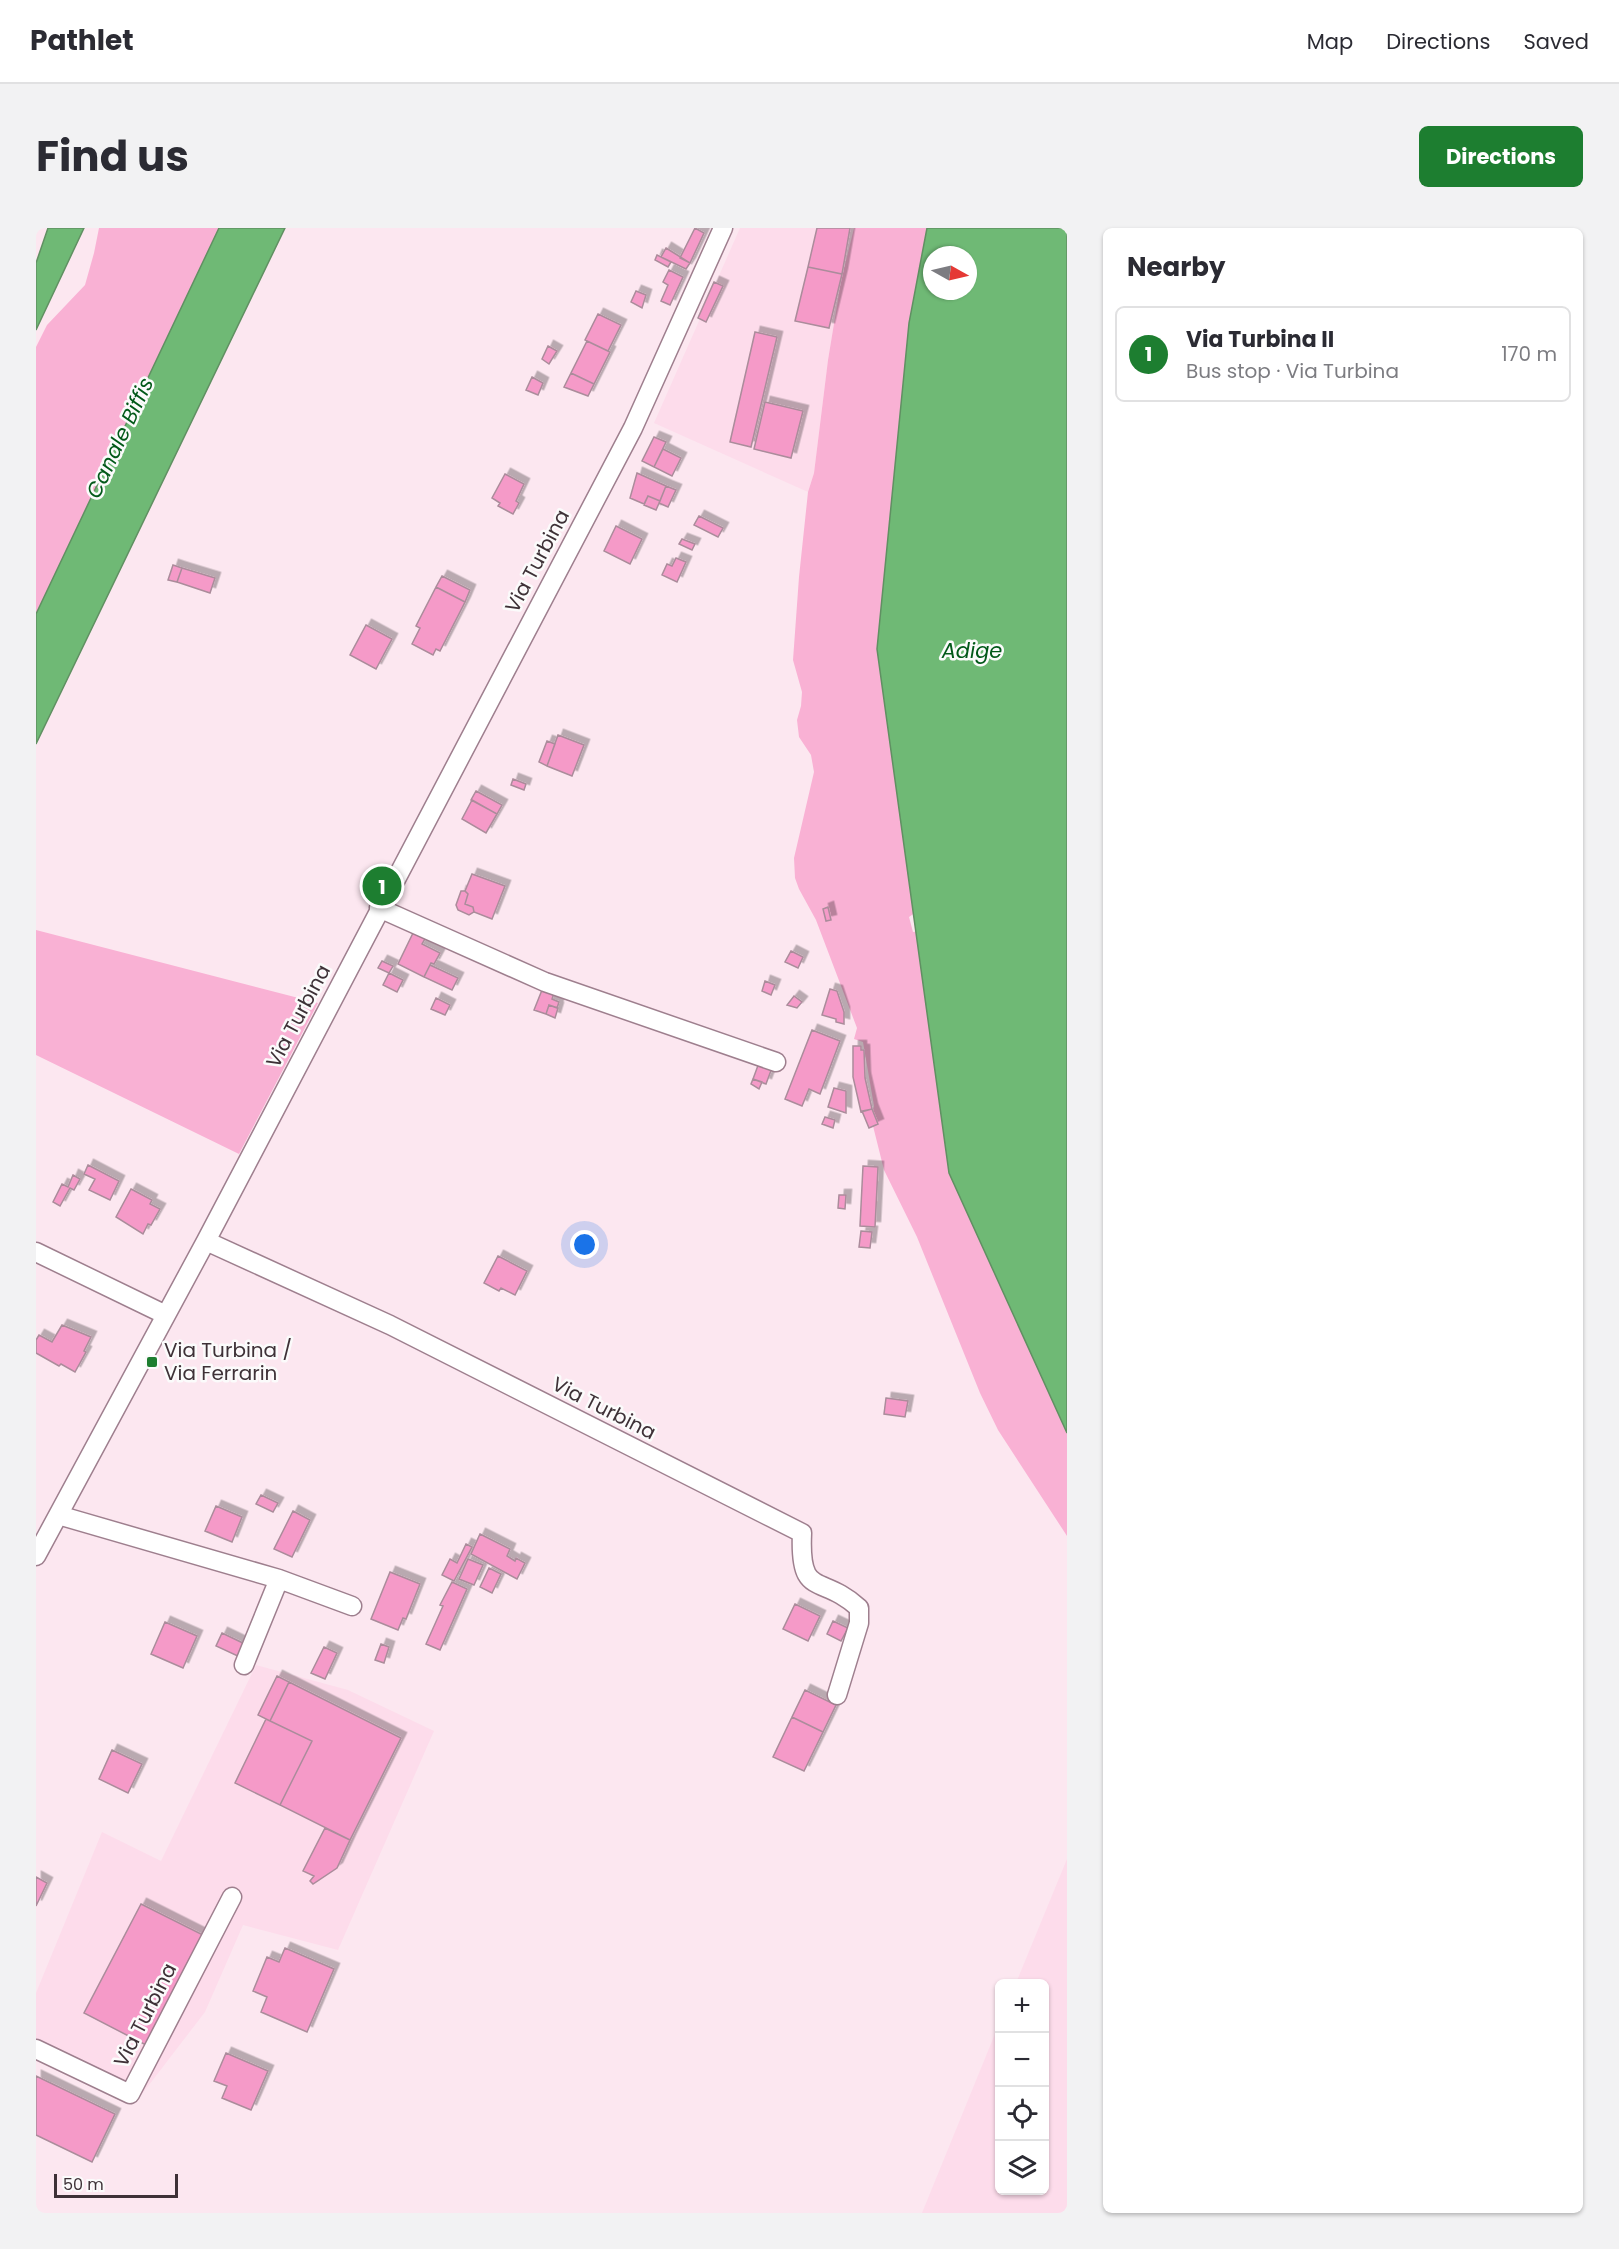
<!DOCTYPE html>
<meta charset="utf-8">
<style>
body{margin:0;font-family:Poppins,sans-serif;background:#f2f2f3;color:#2b2b33}
.controls{position:absolute;right:18px;bottom:18px;display:grid;overflow:hidden;border-radius:9px;box-shadow:0 2px 4px #0004}
.controls button{width:54px;height:54px;display:grid;place-items:center;padding:0;border:0;border-bottom:2px solid #e1e1e2;background:#fff;color:#2b2b33;font:30px sans-serif}
.compass{position:absolute;left:887px;top:18px;width:54px;height:54px;border-radius:50%;background:#fff;box-shadow:0 2px 4px #0004;rotate:98deg}
.scale{position:absolute;left:18px;bottom:15px;width:124px;box-sizing:border-box;padding-left:6px;border:3px solid #3e3137;border-top:0;font-size:16px;line-height:21px;white-space:nowrap;color:#3e3137;-webkit-text-stroke:4px #fbfbfb;paint-order:stroke}
.you{position:absolute;left:549px;top:1017px;width:21px;height:21px;margin:-15px;border:4px solid #fff;border-radius:50%;background:#1a73e8;box-shadow:0 0 0 9px #1a73e833}
.badge{display:grid;place-items:center;width:39px;height:39px;border-radius:50%;background:#1d7e30;color:#fff;font-size:20px;font-weight:700}
.pin{position:absolute;translate:-50% -50%;border:3px solid #fff;box-shadow:0 2px 6px #0006}
.list{margin:0;padding:0;list-style:none}
h2{display:flex;justify-content:space-between;align-items:center;height:78px;margin:0;padding:0 24px;font-size:26px}
h2 small{font-size:20px;font-weight:400;color:#7c7c81}
.list li{display:grid;grid-template-columns:39px 1fr auto;gap:18px;align-items:center;box-sizing:border-box;height:96px;margin:0 12px 12px;padding:0 12px;border:2px solid #e1e1e2;border-radius:9px}
.list b{display:block;font-size:22px;white-space:nowrap}
.list p{margin:0;font-size:20px;white-space:nowrap;color:#7c7c81}
.list em{font-size:20px;font-style:normal;color:#7c7c81}
.icon{flex:none;width:33px;height:33px;fill:none;stroke:currentColor;stroke-width:2;stroke-linecap:round;stroke-linejoin:round}
.map{position:relative;flex:none;width:1031px;height:1985px;overflow:hidden;border-radius:9px}
header{display:flex;align-items:center;gap:36px;box-sizing:border-box;height:84px;padding:0 30px;background:#fff;border-bottom:2px solid #e1e1e2}
header strong{font-size:28px}
nav{display:flex;gap:33px;margin-inline-start:auto;font-size:21px}
.intro{display:flex;align-items:center;justify-content:space-between;box-sizing:border-box;height:144px;padding:0 36px}
h1{margin:0;font-size:42px}
.button{padding:15px 27px;border-radius:9px;background:#1d7e30;color:#fff;font-size:21px;font-weight:700}
main{display:flex;gap:36px;padding:0 36px}
aside{flex:1;background:#fff;border-radius:9px;box-shadow:0 2px 4px #0004}
.map>svg:first-child{display:block}
.built{fill:#fddceb}
.green{fill:#f9b1d4}
.water{fill:#6fb975;stroke:#609062;stroke-width:1.5;fill-rule:evenodd}
.building{fill:#f59ac8;stroke:#ab8c9b;stroke-width:1.5;filter:url(#shadow)}
.lines{fill:none;stroke-linecap:round;stroke-linejoin:round}
.minor-casing{stroke:#9e7f8e;stroke-width:21}
.minor{stroke:#fff;stroke-width:18}
.poi-dot{fill:#1d7e30;stroke:#fbfbfb;stroke-width:2}
.labels{text-anchor:middle;stroke-width:5;stroke-linejoin:round;paint-order:stroke}
.street-label{font-size:20px;fill:#3e3137;stroke:#fbfbfb}
.poi-label{font-size:20px;fill:#3e3137;stroke:#fbfbfb;text-anchor:start}
.water-label{font-size:21px;font-style:italic;fill:#025919;stroke:#fbfbfb}
</style>
<header>
<strong>Pathlet</strong>
<nav><a>Map</a><a>Directions</a><a>Saved</a></nav>
</header>
<div class="intro"><h1>Find us</h1><a class="button">Directions</a></div>
<main>
<div class="map">
<svg width="1031" height="1985" viewBox="0 0 1031 1985">
<defs>
<filter id="shadow"><feDropShadow dx="5.5" dy="-5.5" stdDeviation="0" flood-color="#0004"/></filter>
</defs>
<rect width="100%" height="100%" fill="#fce7f0"/>
<path class="built" d="M704,0H818L805,53L792,132L778,245L772,264L618,195Z
M220,1437L312,1462L398,1503L302,1722L207,1697L169,1784L103,1870L0,1815V1765L66,1604L125,1633Z
M1031,1631V1985H886L963,1796V1962H1008V1756L980,1755Z"/>
<path class="green" d="M63,0H183L0,386V119L11,97L49,57L58,25Z
M818,0H909L896,27L902,669L873,689L877,704L895,701L1031,1112V1308L962,1202L944,1165L881,1009L848,942L835,890L838,878L827,814L818,811L821,800L780,692L763,661L759,650L758,630L778,544L775,527L763,509L761,492L765,478L766,464L757,432L763,349L772,264L778,245L792,132L805,53Z
M0,702L282,775L203,926L0,827Z"/>
<path class="water" d="M12,0H48L0,102V35Z
M183,0H249L0,516V386Z
M891,0H1031V1205L913,945L841,421L873,95ZM896,27H932V63H896Z"/>
<path class="building" d="M659,0L668,5L654,35L644,30Z
M781,0H814L806,46L772,39Z
M630,20L654,35L650,41L625,29Z
M621,27L635,34L632,39L619,32Z
M772,39L806,46L793,100L759,93Z
M633,42L647,49L634,77L625,73L632,57L627,54Z
M678,54L687,58L670,94L662,90Z
M600,63L610,67L606,80L595,74Z
M562,86L585,97L572,123L549,112Z
M719,104L741,109L715,219L694,214Z
M551,113L574,124L558,156L535,145Z
M512,118L521,123L513,136L506,131Z
M535,145L558,156L552,168L528,159Z
M496,149L507,155L502,167L490,162Z
M729,174L767,183L755,230L718,221Z
M618,209L630,214L618,239L606,233Z
M627,221L645,230L636,248L618,239Z
M601,245L630,258L624,273L612,268L608,276L594,270Z
M469,246L488,256L480,273L483,275L477,286L462,278L464,275L456,270Z
M630,258L640,262L632,279L623,275Z
M612,268L624,273L620,282L608,277Z
M663,288L687,300L682,309L658,297Z
M580,298L606,311L594,336L568,323Z
M646,311L659,316L656,322L643,316Z
M640,330L650,334L641,354L626,347L631,336L636,338Z
M137,337L146,340L141,354L132,352Z
M146,340L179,350L174,365L141,354Z
M406,348L434,362L429,374L400,359Z
M400,359L429,374L404,423L400,421L397,427L376,416L384,400L380,398Z
M330,397L356,411L340,441L314,427Z
M522,507L548,517L536,548L511,538Z
M511,513L519,516L511,538L503,534Z
M477,551L490,556L488,562L475,557Z
M440,563L466,577L461,586L435,572Z
M436,572L461,586L450,605L426,591Z
M436,646L469,658L456,691L438,684L437,679L429,676L432,666L429,663Z
M425,663H429L432,666L429,676L437,679L438,684L433,687L422,682L420,677Z
M792,679L795,692L790,693L787,681Z
M378,703L390,709L386,716L404,725L398,736L395,735L388,749L362,736Z
M755,723L767,729L762,740L749,734Z
M346,733L357,738L353,745L342,740Z
M394,737L422,750L416,762L388,749Z
M353,745L367,752L361,764L347,757Z
M729,753L739,757L735,767L726,763Z
M508,757L519,762L516,771L523,774L521,780L513,777L510,786L498,782Z
M794,761L801,763L808,784V796L800,794V791L786,787Z
M758,768L766,774L761,780L751,777Z
M400,770L414,777L409,787L395,781Z
M513,777L522,780L519,790L510,786Z
M776,802L804,813L784,866L773,861L766,878L749,871Z
M817,818H825V822H828L829,850L836,881L825,884L817,849Z
M724,832L737,837L730,856L717,851Z
M717,851L726,854L723,861L715,856Z
M798,860L810,863V885L792,879Z
M836,881L842,896L833,900L826,883Z
M789,889L799,892L797,900L786,896Z
M52,937L83,953L74,972L53,962L59,951L48,946Z
M827,938L842,939L839,999L824,998Z
M37,947L44,951L38,962L34,960L24,978L17,974L26,956L32,959Z
M95,961L116,972L114,976L124,981L115,997L112,996L107,1006L80,989Z
M803,967H810L809,981L802,980Z
M825,1003L836,1004L834,1020L823,1019Z
M462,1028L491,1043L479,1067L465,1060L463,1063L448,1055Z
M26,1097L55,1109L48,1123L50,1124L39,1144L25,1136L23,1138L0,1125V1112L3,1107L16,1114Z
M850,1170L872,1173L869,1189L848,1186Z
M225,1267L242,1275L237,1284L220,1276Z
M180,1278L206,1289L196,1314L169,1303Z
M257,1283L274,1292L256,1329L238,1321Z
M444,1306L474,1321L471,1328L479,1333L480,1330L489,1335L481,1351L435,1326Z
M430,1316L436,1319L418,1353L406,1347L414,1331L421,1335Z
M432,1331L447,1337L438,1357L423,1351Z
M453,1340L465,1346L456,1365L444,1359Z
M354,1344L384,1356L370,1391L367,1390L362,1402L335,1391Z
M416,1354L431,1361L404,1422L390,1416L407,1378L404,1377Z
M759,1376L784,1388L772,1413L747,1401Z
M797,1393L812,1400L805,1413L791,1406Z
M129,1394L161,1408L147,1440L115,1426Z
M186,1405L211,1417L206,1430L180,1418Z
M345,1416L353,1419L348,1435L339,1432Z
M288,1419L301,1425L289,1451L275,1445Z
M241,1448L253,1454L234,1493L222,1487Z
M253,1454L365,1510L314,1612L244,1577L276,1513L234,1493Z
M769,1462L800,1477L787,1504L756,1489Z
M756,1489L787,1504L768,1543L737,1529Z
M230,1491L276,1513L244,1577L199,1555Z
M76,1522L106,1536L92,1565L63,1551Z
M289,1600L314,1612L301,1640L277,1656L274,1653L278,1648L267,1643Z
M0,1649L11,1655L0,1678Z
M105,1676L167,1707L110,1817L48,1785Z
M249,1720L298,1741L271,1804L225,1784L231,1769L217,1763L231,1729L243,1734Z
M190,1825L232,1843L215,1882L186,1870L191,1858L178,1853Z
M0,1848L79,1886L56,1934L0,1907Z"/>
<g class="lines">
<g class="minor-casing">
<path id="minor" d="M343,680L509,754L740,834
M170,1013L354,1097L766,1305C763,1372 785,1345 823,1380V1395L801,1467
M0,1024L130,1087
M22,1287L243,1351L316,1378
M0,1328L170,1013L597,200L687,0
M208,1437L243,1351
M0,1821L94,1866L196,1669"/>
</g>
<use href="#minor" class="minor"/>
</g>
<rect class="poi-dot" x="110" y="1128" width="12" height="12" rx="3"/>
<g class="labels">
<g class="street-label">
<text transform="translate(501 333) rotate(-62)" y="7">Via Turbina</text>
<text transform="translate(262 788) rotate(-62)" y="7">Via Turbina</text>
<text transform="translate(568 1180) rotate(27)" y="7">Via Turbina</text>
<text transform="translate(109 1787) rotate(-63)" y="7">Via Turbina</text>
</g>
<g class="poi-label">
<text x="128" y="1129">Via Turbina /<tspan x="128" dy="23">Via Ferrarin</tspan></text>
</g>
<g class="water-label">
<text transform="translate(84 210) rotate(-65)" y="7">Canale Biffis</text>
<text x="936" y="430">Adige</text>
</g>
</g>
</svg>
<div class="controls">
<button>+</button>
<button>−</button>
<button><svg class="icon" aria-label="locate" viewBox="0 0 24 24"><circle cx="12" cy="12" r="6"/><path d="M12 2v4M12 18v4M2 12h4M18 12h4"/></svg></button>
<button><svg class="icon" aria-label="layers" viewBox="0 0 24 24"><path d="M12 4l9 5-9 5-9-5zM3 14l9 5 9-5"/></svg></button>
</div>
<svg class="compass" viewBox="-18 -18 36 36"><path d="M0-13l5 13h-10z" fill="#e53935"/><path d="M0 13l5-13h-10z" fill="#7c7c81"/></svg>
<div class="scale">50 m</div>
<div class="you"></div>
<div class="pin badge" style="left:346px;top:658px">1</div>
</div>
<aside>
<h2>Nearby<small></small></h2>
<ul class="list">
<li><span class="badge">1</span><div><b>Via Turbina II</b><p>Bus stop · Via Turbina</p></div><em>170 m</em></li>
</ul>
</aside>
</main>
